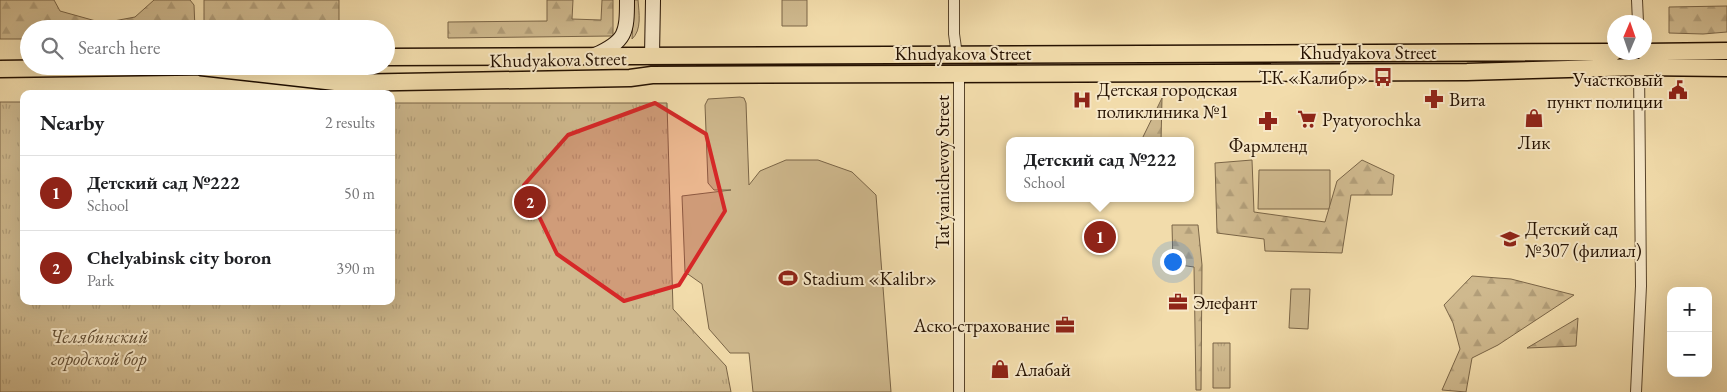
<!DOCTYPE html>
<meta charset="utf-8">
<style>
body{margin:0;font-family:"EB Garamond",serif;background:#f6f6f6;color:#202124}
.controls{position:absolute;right:15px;bottom:15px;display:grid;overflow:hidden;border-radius:10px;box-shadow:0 5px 20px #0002}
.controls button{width:45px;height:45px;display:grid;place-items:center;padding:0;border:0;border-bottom:1px solid #e0e0e0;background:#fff;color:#202124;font:25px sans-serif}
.compass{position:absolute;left:1607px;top:15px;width:45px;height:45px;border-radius:50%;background:#fff;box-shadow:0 5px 20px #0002;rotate:2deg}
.you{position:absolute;left:1172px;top:261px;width:18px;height:18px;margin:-12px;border:4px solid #fff;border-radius:50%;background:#1a73e8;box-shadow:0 0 0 8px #1a73e833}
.badge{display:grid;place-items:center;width:32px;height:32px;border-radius:50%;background:#8f2418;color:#fff;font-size:16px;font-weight:700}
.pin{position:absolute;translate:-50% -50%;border:2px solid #fff;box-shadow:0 1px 5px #0006}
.popup{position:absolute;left:1006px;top:137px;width:188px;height:65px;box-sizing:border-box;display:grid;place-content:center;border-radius:10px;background:#fff;filter:drop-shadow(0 1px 4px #0005);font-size:16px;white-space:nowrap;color:#757577}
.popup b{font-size:19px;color:#202124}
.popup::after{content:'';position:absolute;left:50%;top:100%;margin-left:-10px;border:10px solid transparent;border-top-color:#fff}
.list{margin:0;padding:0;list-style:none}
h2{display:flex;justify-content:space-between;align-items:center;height:65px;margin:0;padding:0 20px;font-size:21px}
h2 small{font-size:16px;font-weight:400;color:#757577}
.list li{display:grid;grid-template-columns:32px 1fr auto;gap:15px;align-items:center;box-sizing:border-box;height:75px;padding:0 20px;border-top:1px solid #e0e0e0}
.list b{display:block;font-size:19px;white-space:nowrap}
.list p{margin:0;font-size:16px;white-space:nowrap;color:#757577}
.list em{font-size:16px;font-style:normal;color:#757577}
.icon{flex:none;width:28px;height:28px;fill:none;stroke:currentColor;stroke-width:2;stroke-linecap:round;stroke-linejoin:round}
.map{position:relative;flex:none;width:1727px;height:392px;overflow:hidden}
.search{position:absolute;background:#fff;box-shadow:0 5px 20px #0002;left:20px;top:20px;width:375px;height:55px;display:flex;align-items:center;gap:12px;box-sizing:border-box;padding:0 18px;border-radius:28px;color:#757577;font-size:19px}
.panel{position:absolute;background:#fff;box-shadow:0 5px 20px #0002;left:20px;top:90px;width:375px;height:215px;border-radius:10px}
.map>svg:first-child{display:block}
.grass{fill:#cfb98e;stroke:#7a6547}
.forest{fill:url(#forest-firs);stroke:#7a6547}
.park{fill:url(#park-tufts);stroke:#7a6547}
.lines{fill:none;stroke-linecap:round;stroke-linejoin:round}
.minor-casing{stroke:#58442b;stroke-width:12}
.secondary-casing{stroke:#251100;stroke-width:16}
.primary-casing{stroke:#251100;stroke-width:19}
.minor{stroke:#f7e8c8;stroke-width:10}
.secondary{stroke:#f7e8c8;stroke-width:14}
.primary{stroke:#f2dcab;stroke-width:16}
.marked{fill:#d62828;fill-opacity:0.2;stroke:#d62828;stroke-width:4;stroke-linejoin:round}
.labels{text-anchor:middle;stroke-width:4;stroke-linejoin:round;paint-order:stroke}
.street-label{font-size:19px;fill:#251100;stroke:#f7e8c8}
.poi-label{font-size:19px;fill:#251100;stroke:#f7e8c8;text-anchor:start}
.park-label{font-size:19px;font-style:italic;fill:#604c32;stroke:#f7e8c8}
</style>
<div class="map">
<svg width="1727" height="392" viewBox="0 0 1727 392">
<defs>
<pattern id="forest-firs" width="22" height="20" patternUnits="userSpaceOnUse" patternTransform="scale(1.25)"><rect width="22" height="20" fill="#cfb98e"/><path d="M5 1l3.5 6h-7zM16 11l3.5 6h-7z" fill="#b29e79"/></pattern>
<pattern id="park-tufts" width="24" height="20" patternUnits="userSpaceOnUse" patternTransform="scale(1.25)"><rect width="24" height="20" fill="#cfb98e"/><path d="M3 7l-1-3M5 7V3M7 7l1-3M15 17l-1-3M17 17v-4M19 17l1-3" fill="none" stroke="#b29e79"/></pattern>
</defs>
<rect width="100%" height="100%" fill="#f2dcab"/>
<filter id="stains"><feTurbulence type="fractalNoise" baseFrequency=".004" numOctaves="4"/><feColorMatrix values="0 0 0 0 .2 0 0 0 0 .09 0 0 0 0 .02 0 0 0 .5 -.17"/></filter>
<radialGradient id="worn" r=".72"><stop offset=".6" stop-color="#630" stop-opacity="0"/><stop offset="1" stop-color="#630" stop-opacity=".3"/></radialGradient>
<path class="grass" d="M634,0H638C639,13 642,30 632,39Z
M782,0H807V26H782Z
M740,97L744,98L746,103L749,185L760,171L786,160H818L852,172L876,195L891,392H753L749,353H730L709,329L702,284L685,272L682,196L731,190H714L708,183L705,105L708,99Z
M1259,170H1330V209H1258Z
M1291,289H1310L1308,329L1289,328Z"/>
<path class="forest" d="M0,0H54L60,11L103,23L135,17L154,0H190L194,5L195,29H29V39H0Z
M204,0H339V28L204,29Z
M547,0H573L572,19L601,20L602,0H613V36L448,38V22L547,21Z
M1727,6V32L1703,34L1669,33V7Z
M1162,98L1161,141H1141Z
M1252,160L1254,212L1325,222L1337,181L1362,160L1394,175L1392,195H1351L1342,253L1265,251L1264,239L1217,233L1215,163Z
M1172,225H1198L1202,265L1201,390H1196L1194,267L1173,264Z
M1472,276L1511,279L1574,295L1498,345L1472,358L1466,392L1442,390L1460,349L1453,323L1444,305Z
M1578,318L1576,346L1527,348Z"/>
<path class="park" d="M0,102H24V301H391V103H667L673,309L726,366L731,392H0Z
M1213,343H1230V388H1213Z"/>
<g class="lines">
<g class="minor-casing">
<path id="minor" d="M954,0V34L957,55
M1637,0L1638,22
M959,392V73
M1636,392L1641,286L1639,67"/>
</g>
<g class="secondary-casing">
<path id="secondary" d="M595,55C626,41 627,33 627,0
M652,56L653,0"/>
</g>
<g class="primary-casing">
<path id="primary" d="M1644,52L1727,51
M386,57L1614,52
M201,67L344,83L630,78L652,75L1467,72L1639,67L1727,68
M0,69L211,66"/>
</g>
<use href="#minor" class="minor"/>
<use href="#secondary" class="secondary"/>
<use href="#primary" class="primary"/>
</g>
<path class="marked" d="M655,103L706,134L725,211L679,285L624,301L557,254L524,185L568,135Z"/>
<defs>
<g id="bus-bare" transform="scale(1.5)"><path d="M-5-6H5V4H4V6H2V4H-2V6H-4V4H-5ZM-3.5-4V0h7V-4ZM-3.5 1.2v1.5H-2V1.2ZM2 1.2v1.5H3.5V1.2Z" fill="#8f2418" stroke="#f7e8c8" stroke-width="2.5" paint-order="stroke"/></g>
<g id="civic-bare" transform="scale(1.5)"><path d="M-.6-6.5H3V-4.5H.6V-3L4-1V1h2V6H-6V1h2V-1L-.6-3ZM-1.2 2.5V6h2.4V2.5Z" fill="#8f2418" stroke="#f7e8c8" stroke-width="2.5" paint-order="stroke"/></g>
<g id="pharmacy-bare" transform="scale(1.5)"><path d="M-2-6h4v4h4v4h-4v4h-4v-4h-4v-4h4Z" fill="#8f2418" stroke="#f7e8c8" stroke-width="2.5" paint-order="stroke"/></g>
<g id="hospital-bare" transform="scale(1.5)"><path d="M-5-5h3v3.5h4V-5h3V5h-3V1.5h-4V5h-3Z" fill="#8f2418" stroke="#f7e8c8" stroke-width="2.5" paint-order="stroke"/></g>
<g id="shop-bare" transform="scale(1.5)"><path d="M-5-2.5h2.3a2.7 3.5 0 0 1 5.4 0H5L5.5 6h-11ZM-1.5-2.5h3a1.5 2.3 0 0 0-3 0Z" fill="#8f2418" stroke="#f7e8c8" stroke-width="2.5" paint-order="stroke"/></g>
<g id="supermarket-bare" transform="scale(1.5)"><path d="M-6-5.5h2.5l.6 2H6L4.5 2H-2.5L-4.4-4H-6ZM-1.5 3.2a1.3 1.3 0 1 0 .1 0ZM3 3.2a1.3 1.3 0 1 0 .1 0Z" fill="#8f2418" stroke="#f7e8c8" stroke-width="2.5" paint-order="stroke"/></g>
<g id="school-bare" transform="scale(1.5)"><path d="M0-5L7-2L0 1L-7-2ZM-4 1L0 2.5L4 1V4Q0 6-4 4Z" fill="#8f2418" stroke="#f7e8c8" stroke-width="2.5" paint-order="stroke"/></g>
<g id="stadium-bare" transform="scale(1.5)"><path d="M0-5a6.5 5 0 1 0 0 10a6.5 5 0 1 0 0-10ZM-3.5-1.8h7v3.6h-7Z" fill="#8f2418" stroke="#f7e8c8" stroke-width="2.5" paint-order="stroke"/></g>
<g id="office-bare" transform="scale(1.5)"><path d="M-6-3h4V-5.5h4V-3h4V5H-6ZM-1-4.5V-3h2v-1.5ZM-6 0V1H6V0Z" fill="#8f2418" stroke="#f7e8c8" stroke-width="2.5" paint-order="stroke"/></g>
</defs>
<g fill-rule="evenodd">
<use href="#bus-bare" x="1383" y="77"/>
<use href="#civic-bare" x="1678" y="90"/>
<use href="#pharmacy-bare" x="1434" y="99"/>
<use href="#hospital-bare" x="1082" y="100"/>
<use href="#shop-bare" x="1534" y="118"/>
<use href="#supermarket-bare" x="1307" y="119"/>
<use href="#pharmacy-bare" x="1268" y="121"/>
<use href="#school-bare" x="1510" y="239"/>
<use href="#stadium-bare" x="788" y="278"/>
<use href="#office-bare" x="1178" y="302"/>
<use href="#office-bare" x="1065" y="325"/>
<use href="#shop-bare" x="1000" y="369"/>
</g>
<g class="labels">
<g class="street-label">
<text x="1368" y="59">Khudyakova Street</text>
<text x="963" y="60">Khudyakova Street</text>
<text transform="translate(558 59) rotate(-1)" y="7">Khudyakova Street</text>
<text transform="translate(942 172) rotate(-90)" y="7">Tat'yanichevoy Street</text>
</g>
<g class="poi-label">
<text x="1368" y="84" text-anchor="end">ТК «Калибр»</text>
<text x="1663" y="86" text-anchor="end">Участковый<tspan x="1663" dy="22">пункт полиции</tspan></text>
<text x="1097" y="96">Детская городская<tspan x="1097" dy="22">поликлиника №1</tspan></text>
<text x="1449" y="106">Вита</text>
<text x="1322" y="126">Pyatyorochka</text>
<text x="1534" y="149" text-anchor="middle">Лик</text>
<text x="1268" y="152" text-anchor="middle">Фармленд</text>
<text x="1525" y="235">Детский сад<tspan x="1525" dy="22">№307 (филиал)</tspan></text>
<text x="803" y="285">Stadium «Kalibr»</text>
<text x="1193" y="309">Элефант</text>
<text x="1050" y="332" text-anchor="end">Аско-страхование</text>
<text x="1015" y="376">Алабай</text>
</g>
<g class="park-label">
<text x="99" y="343">Челябинский<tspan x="99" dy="22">городской бор</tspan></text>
</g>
</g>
<rect width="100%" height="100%" filter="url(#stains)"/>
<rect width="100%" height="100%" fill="url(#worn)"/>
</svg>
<div class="controls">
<button>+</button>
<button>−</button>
</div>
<svg class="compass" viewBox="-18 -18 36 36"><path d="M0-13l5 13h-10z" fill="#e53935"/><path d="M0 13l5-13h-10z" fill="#757577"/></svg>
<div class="you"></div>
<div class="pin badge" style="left:1100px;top:237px">1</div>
<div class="popup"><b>Детский сад №222</b>School</div>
<div class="pin badge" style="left:530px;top:202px">2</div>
<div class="search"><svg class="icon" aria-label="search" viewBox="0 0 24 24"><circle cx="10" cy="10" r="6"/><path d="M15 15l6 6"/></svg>Search here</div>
<section class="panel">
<h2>Nearby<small>2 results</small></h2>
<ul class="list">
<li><span class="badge">1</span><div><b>Детский сад №222</b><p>School</p></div><em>50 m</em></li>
<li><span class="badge">2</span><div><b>Chelyabinsk city boron</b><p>Park</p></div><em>390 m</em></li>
</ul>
</section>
</div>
